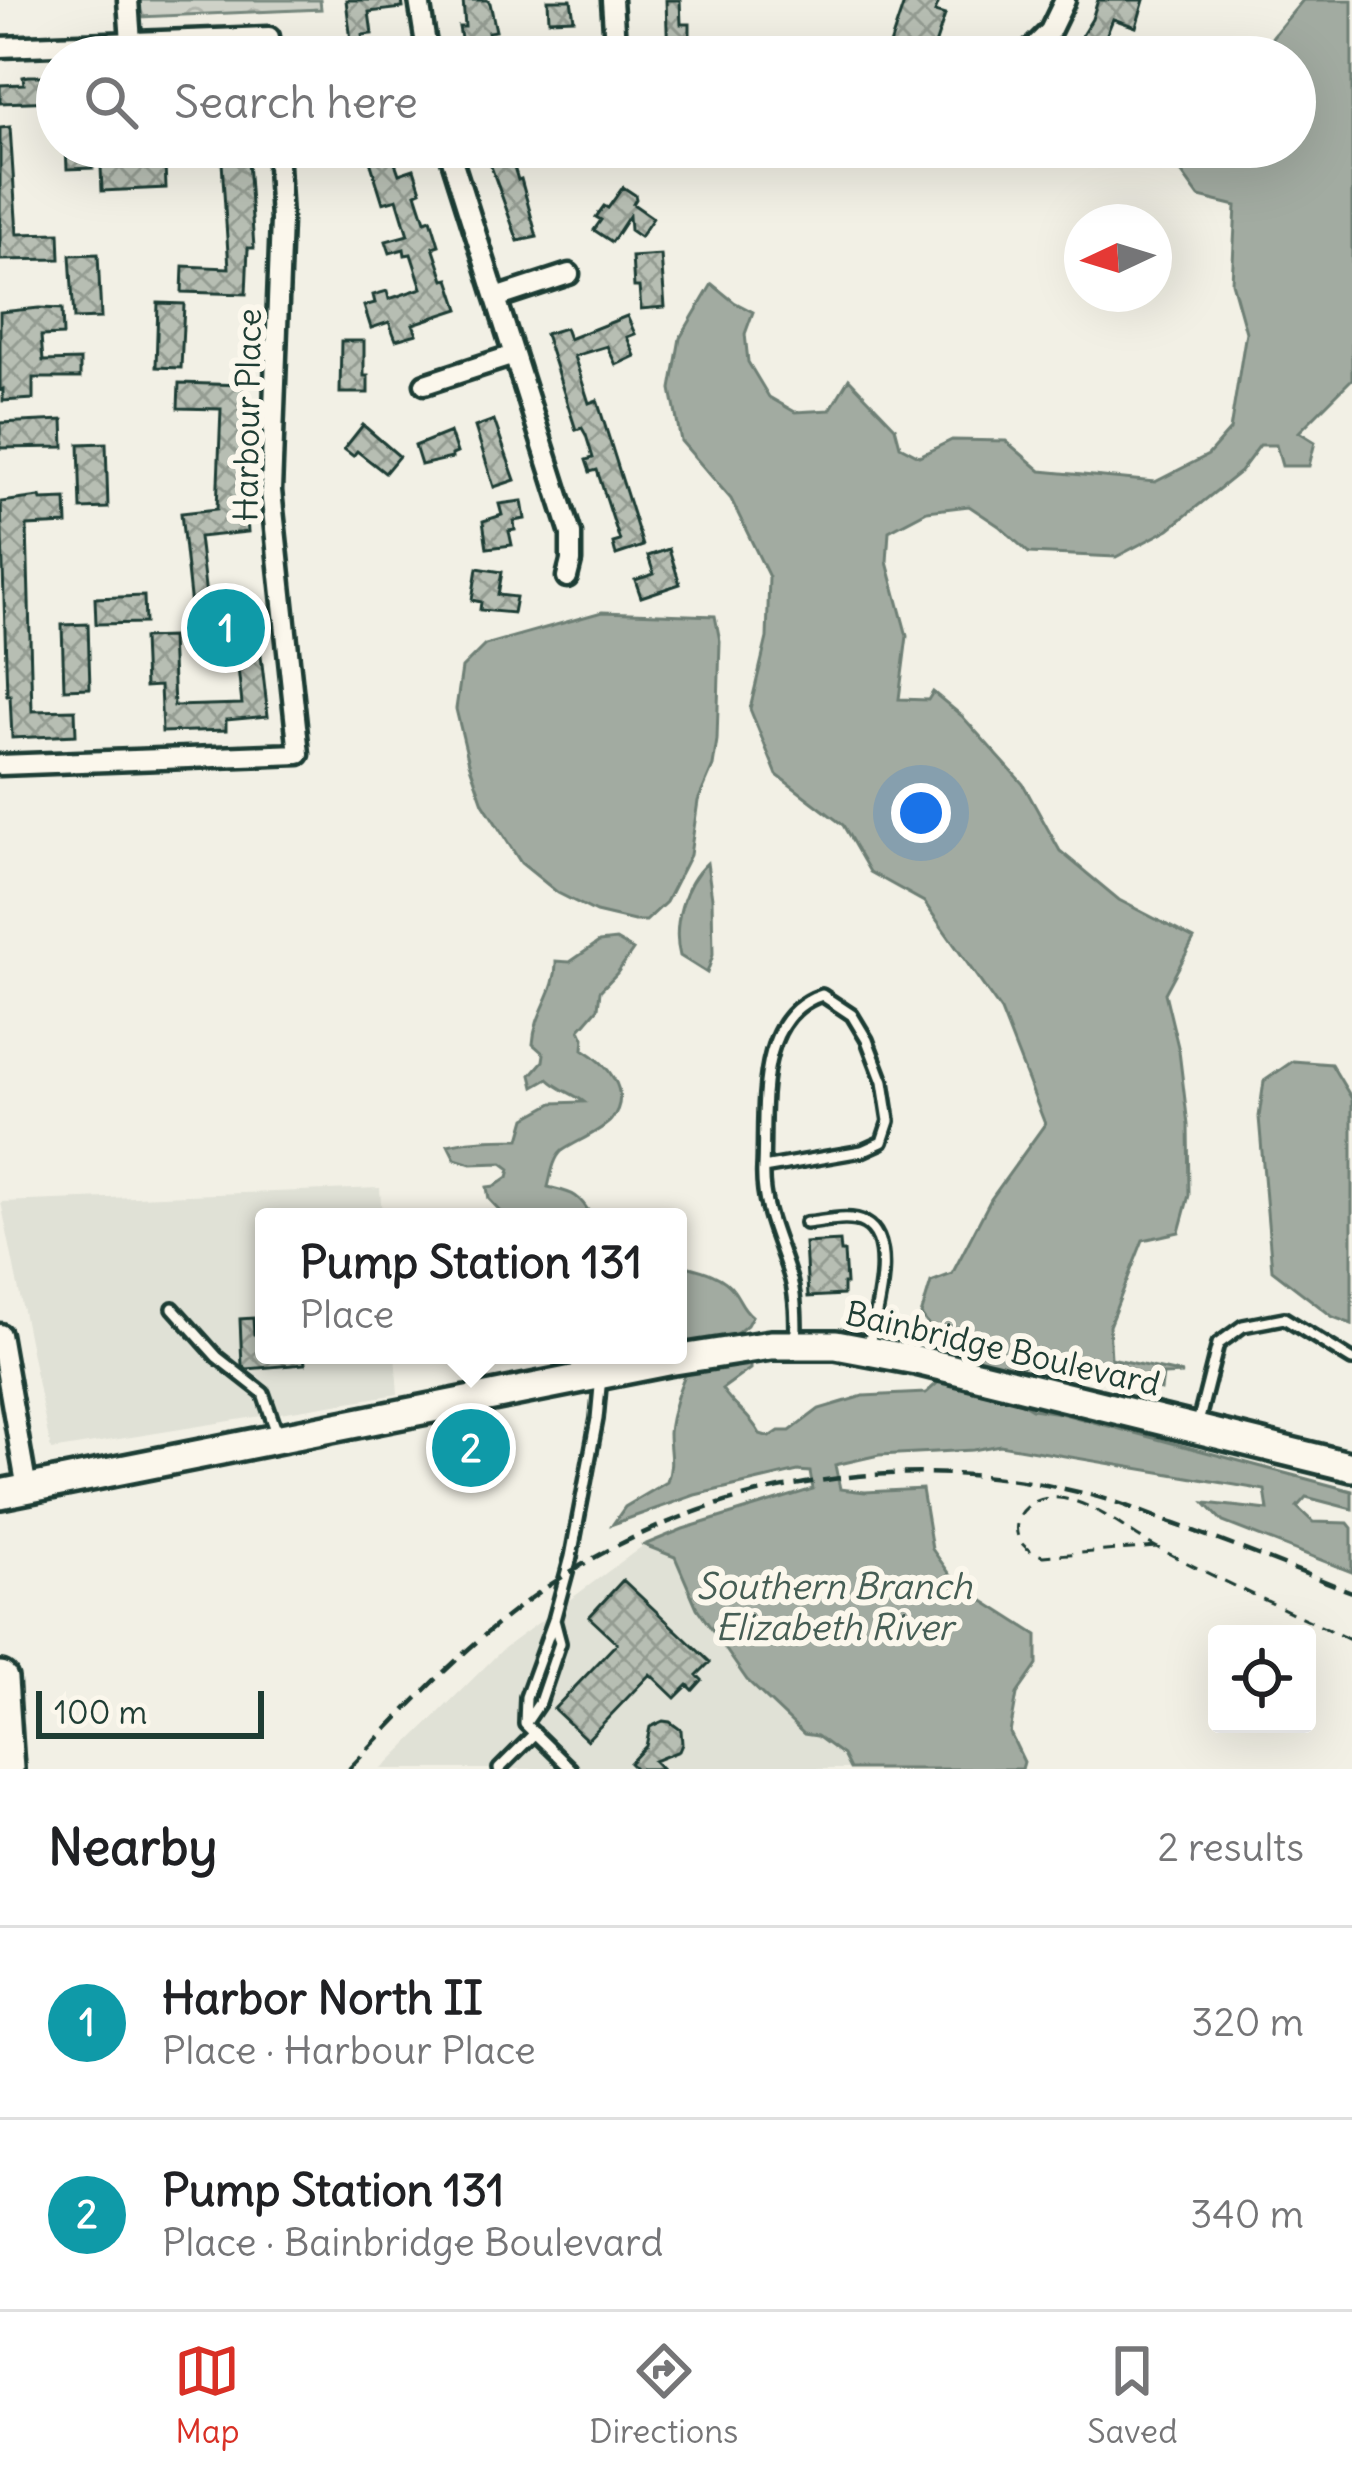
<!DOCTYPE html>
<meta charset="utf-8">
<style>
body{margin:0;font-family:Delius,sans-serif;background:#f6f6f6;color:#202124}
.controls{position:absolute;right:36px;bottom:36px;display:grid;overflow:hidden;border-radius:12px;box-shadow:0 12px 48px #0002}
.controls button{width:108px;height:108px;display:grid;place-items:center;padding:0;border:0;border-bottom:3px solid #e0e0e0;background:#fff;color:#202124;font:60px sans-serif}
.compass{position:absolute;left:1064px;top:204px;width:108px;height:108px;border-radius:50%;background:#fff;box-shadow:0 12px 48px #0002;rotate:266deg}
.scale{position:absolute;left:36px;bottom:30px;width:228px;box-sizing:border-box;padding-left:12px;border:6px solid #1f3d34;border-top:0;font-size:33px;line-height:42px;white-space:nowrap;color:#1f3d34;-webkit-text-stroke:9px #fbf7ec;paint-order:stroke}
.you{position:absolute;left:921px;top:813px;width:42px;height:42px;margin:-30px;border:9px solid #fff;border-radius:50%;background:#1a73e8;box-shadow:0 0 0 18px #1a73e833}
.badge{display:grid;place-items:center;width:78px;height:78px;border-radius:50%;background:#d93025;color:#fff;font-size:39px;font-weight:700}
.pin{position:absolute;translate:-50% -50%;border:6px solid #fff;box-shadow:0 3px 12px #0006}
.popup{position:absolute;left:255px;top:1208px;width:432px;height:156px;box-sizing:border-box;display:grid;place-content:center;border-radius:12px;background:#fff;filter:drop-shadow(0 3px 9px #0005);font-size:39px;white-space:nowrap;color:#757577}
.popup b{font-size:45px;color:#202124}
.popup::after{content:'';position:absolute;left:50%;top:100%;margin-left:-24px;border:24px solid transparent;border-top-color:#fff}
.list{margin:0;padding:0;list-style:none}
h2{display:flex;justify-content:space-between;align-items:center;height:156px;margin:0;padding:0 48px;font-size:51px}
h2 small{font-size:39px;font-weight:400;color:#757577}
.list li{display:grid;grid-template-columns:78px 1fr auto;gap:36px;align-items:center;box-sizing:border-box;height:192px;padding:0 48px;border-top:3px solid #e0e0e0}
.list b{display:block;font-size:45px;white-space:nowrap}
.list p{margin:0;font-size:39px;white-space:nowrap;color:#757577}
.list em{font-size:39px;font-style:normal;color:#757577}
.icon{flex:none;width:66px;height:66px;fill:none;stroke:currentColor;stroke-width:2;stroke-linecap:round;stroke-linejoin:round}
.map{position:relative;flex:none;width:1352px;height:1769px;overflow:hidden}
.search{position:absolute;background:#fff;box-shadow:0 12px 48px #0002;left:36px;right:36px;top:36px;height:132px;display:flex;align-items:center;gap:30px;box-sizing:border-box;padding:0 42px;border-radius:66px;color:#757577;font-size:45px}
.sheet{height:540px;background:#fff}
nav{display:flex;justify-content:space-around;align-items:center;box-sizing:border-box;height:168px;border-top:3px solid #e0e0e0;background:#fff;font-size:33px;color:#757577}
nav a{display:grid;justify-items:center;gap:6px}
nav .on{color:#d93025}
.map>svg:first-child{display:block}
.built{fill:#e0e1d6}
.forest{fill:url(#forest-crowns);stroke:#77887e;stroke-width:3}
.water{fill:#a2aba1;stroke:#6e7f75;stroke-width:3}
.building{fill:url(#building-cross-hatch);stroke:#1f3d34;stroke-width:3}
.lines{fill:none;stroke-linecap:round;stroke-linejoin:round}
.service-casing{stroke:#1f3d34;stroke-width:18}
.minor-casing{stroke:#1f3d34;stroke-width:27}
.secondary-casing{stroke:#1f3d34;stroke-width:36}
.motorway-casing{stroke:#1f3d34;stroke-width:42}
.path{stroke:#1f3d34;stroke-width:3;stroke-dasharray:12 9;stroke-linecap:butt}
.service{stroke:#fbf7ec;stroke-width:9}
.minor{stroke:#fbf7ec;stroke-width:18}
.secondary{stroke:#fbf7ec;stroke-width:27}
.motorway{stroke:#fbf7ec;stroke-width:33}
.rail{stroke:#1f3d34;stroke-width:4.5;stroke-dasharray:18 9;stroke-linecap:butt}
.labels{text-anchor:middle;stroke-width:12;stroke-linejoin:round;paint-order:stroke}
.street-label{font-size:33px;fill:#1f3d34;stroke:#fbf7ec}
.water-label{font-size:36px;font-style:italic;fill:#465e55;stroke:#fbf7ec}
</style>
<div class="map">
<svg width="1352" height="1769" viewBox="0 0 1352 1769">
<defs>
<pattern id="forest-crowns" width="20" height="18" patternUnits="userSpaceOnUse" patternTransform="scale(3)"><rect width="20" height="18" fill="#cfd2c8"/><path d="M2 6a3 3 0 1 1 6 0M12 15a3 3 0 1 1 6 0" fill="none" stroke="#b1b5ac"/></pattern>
<pattern id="building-cross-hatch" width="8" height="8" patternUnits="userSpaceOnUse" patternTransform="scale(3)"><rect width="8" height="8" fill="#b7beb3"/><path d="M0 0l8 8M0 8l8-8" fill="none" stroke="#949c92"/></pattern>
</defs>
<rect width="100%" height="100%" fill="#f2f0e5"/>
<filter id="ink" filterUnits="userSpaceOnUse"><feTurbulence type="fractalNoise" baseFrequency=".00833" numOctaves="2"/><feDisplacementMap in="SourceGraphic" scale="24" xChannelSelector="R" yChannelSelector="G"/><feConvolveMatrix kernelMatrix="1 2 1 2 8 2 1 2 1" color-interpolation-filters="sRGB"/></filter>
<g filter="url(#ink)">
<path class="built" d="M380,1188L382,1217H264V1355H395L398,1394L51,1450L1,1202Z
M644,1545L675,1557L697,1608L817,1736L843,1755L850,1769H382L504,1648Z"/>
<path class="forest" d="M139,0H320L321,9L140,17Z"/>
<path class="water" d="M1303,0H1352V379L1299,432L1315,442L1309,466H1282L1276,445H1260L1240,472L1169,529L1116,557L1029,553L999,526L969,506L927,511L889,531L887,562L907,636L899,699L928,700L933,692L962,716L1023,784L1060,851L1119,900L1194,939L1165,993L1179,1051L1188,1125L1189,1195L1179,1232L1143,1240L1109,1326L1111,1358L1183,1374L1163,1375L1161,1390L1031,1365L1005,1368L999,1390L1032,1409L1060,1413L1352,1491V1509L1306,1497L1297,1507L1313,1522L1348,1523L1352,1528V1572L1223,1522L1205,1503L1268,1510L1265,1490L1000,1445L973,1450L879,1455L835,1465L840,1489L865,1492L922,1489L932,1549L957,1584L1037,1635V1665L1017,1694L1010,1733L1024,1762L1022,1769H850L843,1755L817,1736L804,1734L747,1680L697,1608L675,1557L644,1545L683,1529L813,1489L810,1472L798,1471L695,1495L613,1524L625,1507L667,1482C674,1462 669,1453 669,1433C670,1418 680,1381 689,1368L678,1340V1264C697,1269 723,1274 734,1291C741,1301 742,1308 752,1316L747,1325L730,1339L750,1346V1369L722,1389C736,1410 749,1413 760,1434L770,1437L779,1431H790L819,1409L863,1396L926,1393L941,1380L949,1352L921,1315L931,1282L952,1274L991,1199L1045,1124L1001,1011L924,902L870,872L843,825L777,775L750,709L767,638L769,577L731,499L681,441L671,389L680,338L712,284L734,302L753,312L745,334L748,362L769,397L795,412L830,410L849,379L895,427L900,446L919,456L952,440L1006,441L1041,471L1155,482L1208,455L1230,430L1246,332L1232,282L1236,206L1199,197L1181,172L1185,147H1295V57H1260L1273,36Z
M602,612L715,616L720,641L717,740L713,766L698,801L690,855L666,902L646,921H634L596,912L558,893L521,863L483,803L469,763L456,709L462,668L485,645Z
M707,863L712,898L713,955L707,973L680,956C672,926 683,885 707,863Z
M616,940L633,950L617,973L600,991L598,1008L580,1029L584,1038L583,1049C606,1063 634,1092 611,1120C602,1131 575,1142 562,1151C553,1159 551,1176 548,1187C572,1193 579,1193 592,1217H506L489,1199L487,1187L495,1186L508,1177L510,1169L502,1163L471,1164L455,1159L448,1145C467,1140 499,1139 520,1139L526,1118L553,1103L584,1102C573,1093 559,1090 548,1079L534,1087L531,1075L543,1061L544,1054L533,1044C535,1010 557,993 556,961L570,962L599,942Z
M1293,1061L1331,1064L1352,1099V1324L1333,1317L1272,1270L1259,1117L1264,1081Z"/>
<path class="building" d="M346,0H402L403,8L369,12L372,34L362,35L366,57H353Z
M463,0H487L490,3L496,31L488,32L489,40L462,44L459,27H465Z
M548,0H571L574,19L549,20Z
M666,0H680L681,24H690V42H697V57H668Z
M905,0H925L938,4L935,12L945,15L931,57H886Z
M1098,0H1144L1136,27L1113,19L1104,41L1128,57H1083L1073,50L1092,19Z
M28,76H57V101L0,103V85L24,84L23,77Z
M10,127L17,234L59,233L60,259L0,260V128Z
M66,147H92L93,168L67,169Z
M221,147H247L254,248H248L246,294L182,292L183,266L229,268Z
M484,147H508L518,180L521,179L537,237L518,241Z
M392,154L399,174L414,169L421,191L416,193L425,221L431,219L439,245L433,247L444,280L449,279L459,309L413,324L417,334L396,340L389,322L371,328L364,306L375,303L373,295L387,291L389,299L422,288L411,254L405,255L404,249L390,253L386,241L408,235L397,199L383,203L370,161Z
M165,164L166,188L102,191L101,166Z
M623,187L635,195L636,199L633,204L653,218L640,237L630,230L629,216L612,242L594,230L601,220L596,217L604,206L608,208Z
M98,254L101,318L74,319L70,255Z
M661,255L665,307L641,309L639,287H634L632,257Z
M158,303L184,304L181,368L156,367Z
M39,308L62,309L63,335L41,336L43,361L80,360V378H33V399L3,401V389L0,390V312Z
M627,316L635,334L627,337L635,356L616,365L607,346L574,356L589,403L597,400L643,546L616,555L613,543L620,541L597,470L590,472L586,460L593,458L586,435L582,428L576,430L545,334L565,328L569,339Z
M341,341H364V376H368V393H340Z
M179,383L243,385L242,425L246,426L243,507L246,506L248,532L199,537L208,613L256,612L268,716L226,720V730L162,732L160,686L145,687L143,638L171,637L174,706L242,704L235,640L195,644L181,513L217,509L221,409L178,408Z
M63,420L64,447L0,448V423Z
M494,420L515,480L494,487L475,427Z
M363,425L399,456L385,473L357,451L353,456L344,449Z
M450,432L457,453L452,455V458L421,465L415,446Z
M106,443L108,508L81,509L79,444Z
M40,497L41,500L66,499L67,524L27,526L32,711L75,710L76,735L12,738L10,695H7L1,502Z
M522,501L525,519L514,521L515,530L509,531L512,545L487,548L483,521L502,515L499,504Z
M669,549L680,584L641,597L635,580L654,574L648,556Z
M477,568L502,572L498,595L516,597L513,613L480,610L481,602L472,600Z
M144,596L145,623L96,624L95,598Z
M88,624L90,688L64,689L62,625Z
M840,1241L841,1252H844L846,1284H843V1295L808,1297L805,1243Z
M253,1318L254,1334H263L264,1355H304L305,1364L247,1369L242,1365L240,1319Z
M623,1580L710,1662L697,1675L702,1680L693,1690L688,1685L675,1698L650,1674L587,1740L554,1709L617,1643L589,1617Z
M663,1721L670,1722L681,1730L682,1744L679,1751L654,1761L662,1769H636L630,1763L646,1746L650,1727Z"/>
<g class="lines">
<g class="service-casing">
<path id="service" d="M763,1168L862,1151L882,1142L889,1121L883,1082L867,1040L852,1015L822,995C754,1017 766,1110 763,1168C761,1209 780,1242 791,1280C796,1299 796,1319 796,1339
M806,1223C823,1222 849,1214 865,1223C898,1241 875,1316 869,1344
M173,1308L217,1357L263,1393L278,1436
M1198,1423L1218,1344L1243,1326L1284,1318L1352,1360
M554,1620L560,1643L540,1702L525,1724L526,1697L554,1620L571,1557L597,1419L601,1376
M525,1724L571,1769
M499,1769L535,1733"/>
</g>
<g class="minor-casing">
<path id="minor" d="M128,0L131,42
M419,0L428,57
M612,0L615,44
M0,47L269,37L271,57
M1024,57L1050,31L1065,0
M448,147L571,534V561L567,577
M496,298L569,274
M425,384L514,355
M0,765L299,754L271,491L281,220L277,147
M0,1334L27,1489"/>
</g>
<g class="secondary-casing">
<path id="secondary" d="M0,1494L668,1361L771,1345H836L916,1360L1352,1467"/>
</g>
<g class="motorway-casing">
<path id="motorway" d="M0,1679L6,1769"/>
</g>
<path class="path" d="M1156,1547L1043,1556C998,1544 1015,1494 1059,1498C1096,1502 1126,1532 1158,1548C1221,1581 1288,1610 1352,1641"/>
<use href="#service" class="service"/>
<use href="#minor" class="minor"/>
<use href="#secondary" class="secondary"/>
<use href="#motorway" class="motorway"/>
<path class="rail" d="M349,1769C405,1710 461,1650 527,1601C694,1479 907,1443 1105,1499C1129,1506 1151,1516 1174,1524C1234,1545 1293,1569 1352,1592"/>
</g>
</g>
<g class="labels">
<g class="street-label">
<text transform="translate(247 415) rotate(-89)" y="12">Harbour Place</text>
<text transform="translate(1003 1348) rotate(13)" y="12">Bainbridge Boulevard</text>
</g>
<g class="water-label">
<text x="834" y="1599">Southern Branch<tspan x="834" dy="41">Elizabeth River</tspan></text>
</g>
</g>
</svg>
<div class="controls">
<button><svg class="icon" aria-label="locate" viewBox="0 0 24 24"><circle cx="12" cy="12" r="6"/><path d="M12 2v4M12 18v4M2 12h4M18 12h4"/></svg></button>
</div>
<svg class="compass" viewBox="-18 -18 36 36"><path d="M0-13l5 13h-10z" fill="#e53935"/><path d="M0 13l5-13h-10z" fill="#757577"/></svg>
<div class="scale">100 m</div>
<div class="you"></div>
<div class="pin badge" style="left:226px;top:628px;background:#0f9aa8">1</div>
<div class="pin badge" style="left:471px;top:1448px;background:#0f9aa8">2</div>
<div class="popup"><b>Pump Station 131</b>Place</div>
<div class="search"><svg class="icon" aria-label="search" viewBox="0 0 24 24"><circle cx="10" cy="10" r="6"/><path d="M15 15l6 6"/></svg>Search here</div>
</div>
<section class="sheet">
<h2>Nearby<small>2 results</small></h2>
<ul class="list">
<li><span class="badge" style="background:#0f9aa8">1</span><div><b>Harbor North II</b><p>Place · Harbour Place</p></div><em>320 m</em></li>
<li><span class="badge" style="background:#0f9aa8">2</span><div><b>Pump Station 131</b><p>Place · Bainbridge Boulevard</p></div><em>340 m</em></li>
</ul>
</section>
<nav>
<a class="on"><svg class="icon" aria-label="map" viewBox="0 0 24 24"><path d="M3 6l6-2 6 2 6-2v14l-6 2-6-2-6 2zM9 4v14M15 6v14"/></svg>Map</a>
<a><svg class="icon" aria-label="directions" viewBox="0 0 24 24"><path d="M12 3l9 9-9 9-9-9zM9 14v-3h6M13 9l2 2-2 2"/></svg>Directions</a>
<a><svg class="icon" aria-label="saved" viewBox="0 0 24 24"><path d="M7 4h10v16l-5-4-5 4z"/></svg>Saved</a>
</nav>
